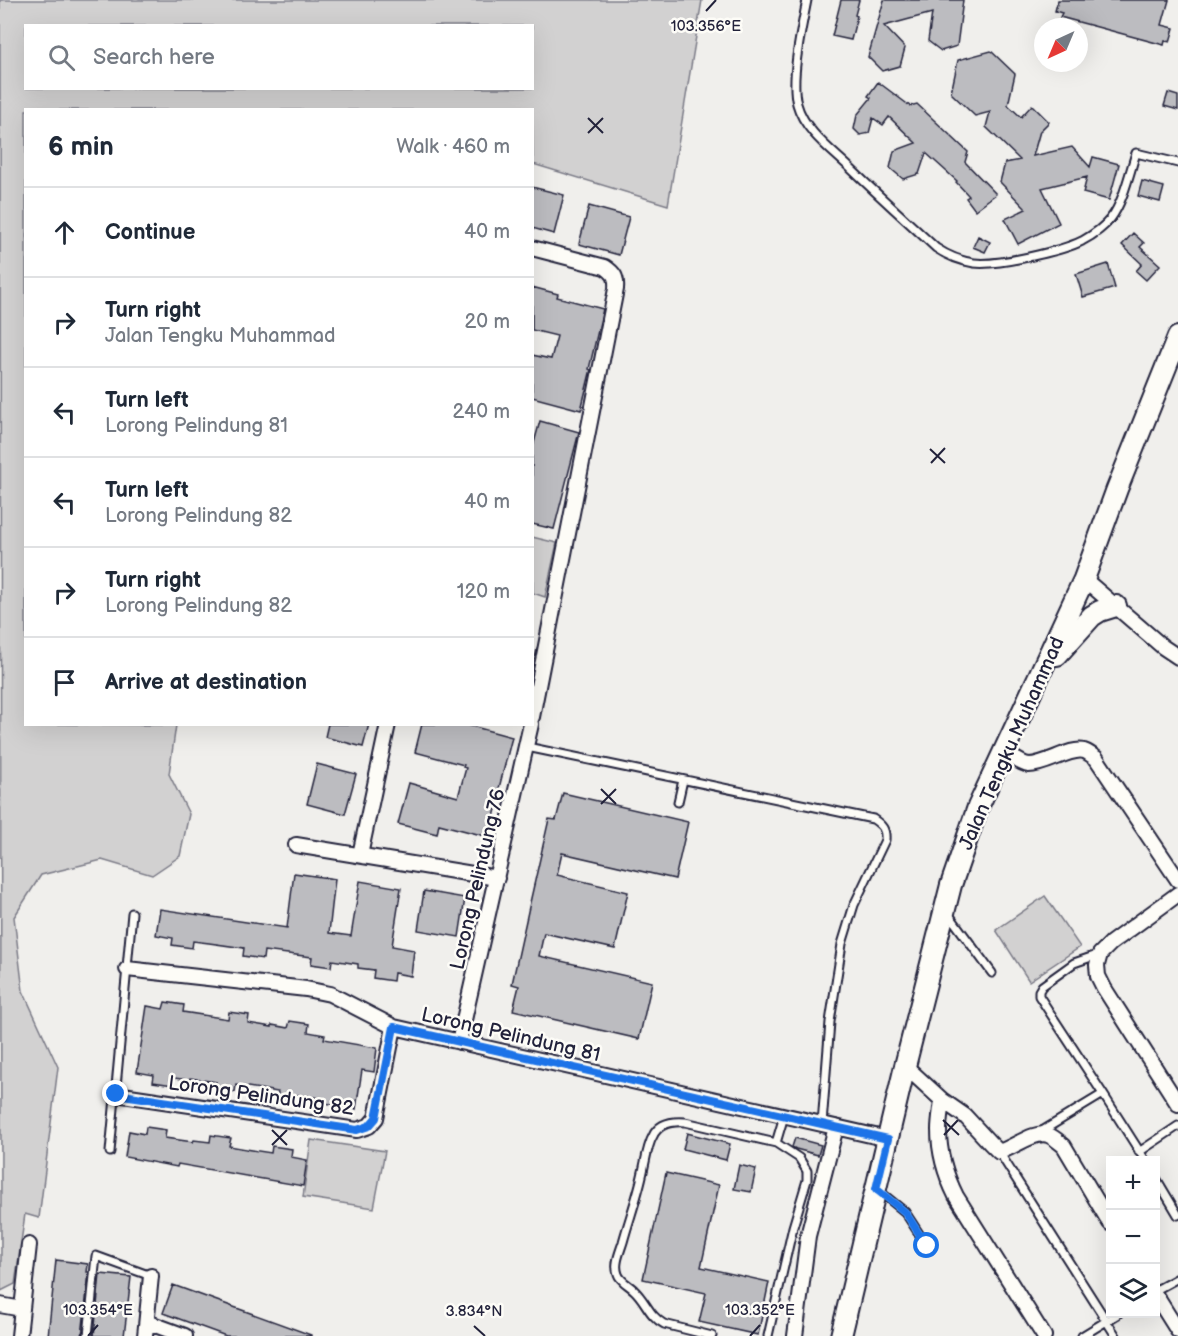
<!DOCTYPE html>
<meta charset="utf-8">
<style>
body{margin:0;font-family:"Balsamiq Sans",sans-serif;background:#f2f2f3;color:#1f2937}
.controls{position:absolute;right:18px;bottom:18px;display:grid;overflow:hidden;border-radius:0px;box-shadow:0 6px 24px #0002}
.controls button{width:54px;height:54px;display:grid;place-items:center;padding:0;border:0;border-bottom:2px solid #e0e1e3;background:#fff;color:#1f2937;font:30px sans-serif}
.compass{position:absolute;left:1034px;top:18px;width:54px;height:54px;border-radius:50%;background:#fff;box-shadow:0 6px 24px #0002;rotate:224deg}
.stop{position:absolute;width:18px;height:18px;margin:-14px;border:4px solid #1a73e8;border-radius:50%;background:#fff}
.stop.end{background:#1a73e8;border-color:#fff;box-shadow:0 2px 6px #0008}
.list{margin:0;padding:0;list-style:none}
h2{display:flex;justify-content:space-between;align-items:center;height:78px;margin:0;padding:0 24px;font-size:26px}
h2 small{font-size:20px;font-weight:400;color:#747a83}
.list li{display:grid;grid-template-columns:39px 1fr auto;gap:18px;align-items:center;box-sizing:border-box;height:90px;padding:0 24px;border-top:2px solid #e0e1e3}
.list b{display:block;font-size:22px;white-space:nowrap}
.list p{margin:0;font-size:20px;white-space:nowrap;color:#747a83}
.list em{font-size:20px;font-style:normal;color:#747a83}
.icon{flex:none;width:33px;height:33px;fill:none;stroke:currentColor;stroke-width:2;stroke-linecap:round;stroke-linejoin:round}
.map{position:relative;flex:none;width:1178px;height:1336px;overflow:hidden}
.search{position:absolute;background:#fff;box-shadow:0 6px 24px #0002;left:24px;top:24px;width:510px;height:66px;display:flex;align-items:center;gap:15px;box-sizing:border-box;padding:0 21px;border-radius:0px;color:#747a83;font-size:22px}
.panel{position:absolute;background:#fff;box-shadow:0 6px 24px #0002;left:24px;top:108px;width:510px;height:618px;border-radius:0px}
.map>svg:first-child{display:block}
.green{fill:#d2d1d1;stroke:#7a7a86;stroke-width:1.5;fill-rule:evenodd}
.building{fill:#bcbcc0;stroke:#22223b;stroke-width:1.5}
.lines{fill:none;stroke-linecap:round;stroke-linejoin:round}
.service-casing{stroke:#22223b;stroke-width:11}
.minor-casing{stroke:#22223b;stroke-width:18}
.secondary-casing{stroke:#22223b;stroke-width:24}
.service{stroke:#fdfcf7;stroke-width:7}
.minor{stroke:#fdfcf7;stroke-width:14}
.secondary{stroke:#fdfcf7;stroke-width:20}
.route{stroke:#1a73e8;stroke-width:8}
.ticks{fill:none;stroke:#22223b;stroke-width:2}
.labels{text-anchor:middle;stroke-width:5;stroke-linejoin:round;paint-order:stroke}
.street-label{font-size:20px;fill:#22223b;stroke:#fdfcf7}
.ticks-label{font-size:15px;text-anchor:middle;fill:#22223b;stroke:#fdfcf7;stroke-width:5;stroke-linejoin:round;paint-order:stroke}
</style>
<div class="map">
<svg width="1178" height="1336" viewBox="0 0 1178 1336">
<rect width="100%" height="100%" fill="#f0efec"/>
<filter id="ink" filterUnits="userSpaceOnUse"><feTurbulence type="fractalNoise" baseFrequency=".0167" numOctaves="2"/><feDisplacementMap in="SourceGraphic" scale="12" xChannelSelector="R" yChannelSelector="G"/><feConvolveMatrix kernelMatrix="1 2 1 2 8 2 1 2 1" color-interpolation-filters="sRGB"/></filter>
<g filter="url(#ink)">
<path class="green" d="M0,0H702L668,205L533,164L532,110H26V724L176,725L169,774L189,814L180,856L152,875L102,860L41,875L14,917L23,991L58,1067L39,1218L25,1214L15,1284L1,1291ZM26,26H532V88H26Z
M532,537L557,543L545,597L533,593Z
M1045,896L1080,947L1029,981L996,930Z
M311,1140L385,1151L374,1208L303,1197Z"/>
<path class="building" d="M841,0H859L855,15L857,16L851,40L832,36Z
M884,0H963L957,46L941,51L928,41L932,13L884,26L905,48L900,66L882,71L868,57Z
M1058,0H1169L1162,25L1174,28L1170,42L1165,41L1164,45L1060,17L1062,13L1055,11Z
M991,51L1015,74L1008,105L1021,117L1032,105L1049,122L1040,131L1033,156L1072,147L1090,167L1093,157L1119,164L1109,200L1083,193L1087,177L1042,188L1059,223L1018,244L1005,219L1026,209L1000,182L1005,163L1020,160L986,127L990,112L975,116L951,93L958,60Z
M878,82L910,106L917,104L968,152L965,162L996,194L975,210L966,198L969,196L956,182L957,181L926,153L919,174L903,179L890,168L894,151L916,143L889,117L883,125L873,118L869,133L860,135L854,129L857,115L871,98L868,96Z
M1168,93L1178,96V110L1164,106Z
M1142,181L1164,187L1160,202L1138,196Z
M532,187L564,195L554,234L532,228Z
M589,206L629,217L619,255L579,244Z
M1133,233L1144,243L1140,247L1160,265L1146,280L1136,271L1142,264L1122,245Z
M978,236L990,242L985,252L973,247Z
M1108,264L1115,288L1083,297L1076,274Z
M532,287L558,294L557,297L603,309L589,369L591,370L590,373L581,410L532,397V355L551,359L557,336L532,330Z
M540,421L579,432L554,529L532,524V450Z
M328,724H369L363,747L325,737Z
M422,724H464L512,737L497,796L499,797L489,837L439,824L437,834L398,824L409,783L458,797L466,768L463,767L464,765L415,752Z
M317,764L356,774L345,814L307,804Z
M563,793L688,822L675,879L562,853L557,875L628,892L615,949L544,933L539,956L652,982L639,1039L513,1010L519,986L512,984L529,907L549,819L556,820Z
M294,873L335,879L329,933L351,936L360,881L401,888L392,946L414,950L411,976L394,973L393,981L373,978L374,970L358,968V964L332,960L331,967L311,964L312,957L264,951L263,959L243,956L244,948L209,943L193,941L192,948L172,945L173,938L156,935L160,909L287,928Z
M424,891L465,898L459,937L418,930Z
M165,1002L184,1005L183,1012L228,1019L229,1012L249,1015L248,1023L272,1027V1025L288,1028L290,1021L309,1024L308,1032L325,1035L324,1039L377,1048L374,1072L362,1070L356,1109L320,1102V1098L298,1095L297,1102L277,1099L278,1092L236,1085L235,1092L215,1089L216,1082L190,1078V1080L174,1078L173,1085L153,1082L154,1075L137,1072L147,1006L163,1009Z
M146,1127L166,1130L165,1138L193,1142L194,1140L210,1142L211,1135L231,1138L229,1146L246,1149L271,1153L272,1146L292,1149L291,1157L307,1160L303,1186L178,1164L177,1167L125,1157L129,1131L145,1134Z
M687,1133L730,1144L726,1160L683,1149Z
M795,1138L821,1145L818,1155L796,1149L792,1147Z
M739,1165L756,1169L751,1192L734,1189Z
M666,1173L719,1185L701,1267L769,1282L758,1335L699,1322L706,1293L643,1279Z
M56,1260L88,1264L87,1272H89L82,1336H48Z
M100,1274L131,1277L124,1336H94Z
M173,1285L311,1335V1336H226L163,1313Z"/>
<g class="lines">
<g class="service-casing">
<path id="service" d="M807,0C802,27 790,78 797,104C804,130 830,149 849,167C877,194 907,221 936,248C948,256 960,261 974,263C997,266 1062,251 1082,241C1093,235 1104,227 1111,218C1123,203 1130,171 1136,153L1178,163
M527,747L873,819C882,825 886,829 885,840L854,905L842,944L830,1022L822,1124
M678,802L683,780
M947,912L992,973
M1100,954L1074,963L1042,986L1039,991V996L1103,1094L1145,1160
M1042,1131L1103,1094
M776,1143L784,1116
M110,1152L132,913
M999,1152L1116,1336
M1139,1152L1178,1126
M1156,1178L1178,1215
M878,1190L905,1212L927,1246
M1156,1290L1178,1278
M88,1336L96,1256L151,1276
M712,1336L664,1324C649,1316 646,1301 634,1290C629,1285 620,1281 618,1274C614,1264 620,1252 623,1242C629,1220 637,1198 642,1176C645,1164 647,1146 653,1136C659,1123 672,1121 685,1122L776,1143L799,1158L807,1171V1180L793,1227L768,1336
M1082,1336L1118,1314"/>
</g>
<g class="minor-casing">
<path id="minor" d="M532,248L605,267C614,273 617,277 616,289L532,717
M1084,579L1163,647L1178,657
M1004,752C1011,756 1021,764 1029,765C1046,765 1071,747 1084,751C1088,752 1092,756 1096,758L1178,880
M296,845L497,878
M360,855L388,724
M1178,894L1111,943L1100,954L1097,965L1098,976L1104,988L1178,1104
M127,969L306,989L330,994L394,1027L888,1139
M459,1042L531,724
M905,1066L942,1100L965,1116L990,1143L999,1152C1013,1148 1035,1130 1048,1135C1054,1137 1059,1142 1064,1146L1110,1223
M116,1094L357,1130L369,1126L376,1118L394,1027
M942,1100C941,1110 939,1120 939,1130C939,1153 946,1176 956,1196L1044,1336
M1156,1296L1178,1331
M0,1305L22,1309
M147,1322L185,1336
M19,1336L29,1245
M145,1336L151,1276
M795,1336L808,1236L836,1127"/>
</g>
<g class="secondary-casing">
<path id="secondary" d="M1057,655L1092,616L1100,611L1116,606
M841,1336L905,1066L951,885L978,807L1084,579L1117,489L1178,337"/>
</g>
<use href="#service" class="service"/>
<use href="#minor" class="minor"/>
<use href="#secondary" class="secondary"/>
</g>
</g>
<g class="lines" filter="url(#ink)">
<path class="route" d="M116,1094L357,1130L369,1126L376,1118L394,1027L888,1139L876,1189L905,1212L927,1246"/>
</g>
<path class="ticks" d="M706,11L716,0M588,118L603,133M588,133L603,118M930,449L945,463M931,463L945,448M601,789L616,804M601,804L616,789M943,1120L959,1135M272,1130L287,1145M944,1135L958,1120M272,1145L287,1130M474,1326L485,1336M88,1336L98,1325M750,1336L760,1325"/>
<g class="labels">
<g class="street-label">
<text transform="translate(1011 743) rotate(-66)" y="7">Jalan Tengku Muhammad</text>
<text transform="translate(477 879) rotate(-77)" y="7">Lorong Pelindung 76</text>
<text transform="translate(511 1034) rotate(13)" y="7">Lorong Pelindung 81</text>
<text transform="translate(261 1095) rotate(8)" y="7">Lorong Pelindung 82</text>
</g>
</g>
<g class="ticks-label">
<text x="706" y="31">103.356°E</text>
<text x="98" y="1315">103.354°E</text>
<text x="760" y="1315">103.352°E</text>
<text x="474" y="1316">3.834°N</text>
</g>
</svg>
<div class="controls">
<button>+</button>
<button>−</button>
<button><svg class="icon" aria-label="layers" viewBox="0 0 24 24"><path d="M12 4l9 5-9 5-9-5zM3 14l9 5 9-5"/></svg></button>
</div>
<svg class="compass" viewBox="-18 -18 36 36"><path d="M0-13l5 13h-10z" fill="#e53935"/><path d="M0 13l5-13h-10z" fill="#747a83"/></svg>
<div class="stop" style="left:927px;top:1246px"></div>
<div class="stop end" style="left:116px;top:1094px"></div>
<div class="search"><svg class="icon" aria-label="search" viewBox="0 0 24 24"><circle cx="10" cy="10" r="6"/><path d="M15 15l6 6"/></svg>Search here</div>
<section class="panel">
<h2>6 min<small>Walk · 460 m</small></h2>
<ul class="list">
<li><svg class="icon" aria-label="ahead" viewBox="0 0 24 24"><path d="M12 20V5M6 11l6-6 6 6"/></svg><div><b>Continue</b></div><em>40 m</em></li>
<li><svg class="icon" aria-label="right" viewBox="0 0 24 24"><path d="M7 20v-9h11M14 6l5 5-5 5"/></svg><div><b>Turn right</b><p>Jalan Tengku Muhammad</p></div><em>20 m</em></li>
<li><svg class="icon" aria-label="left" viewBox="0 0 24 24"><path d="M17 20v-9H6M10 6l-5 5 5 5"/></svg><div><b>Turn left</b><p>Lorong Pelindung 81</p></div><em>240 m</em></li>
<li><svg class="icon" aria-label="left" viewBox="0 0 24 24"><path d="M17 20v-9H6M10 6l-5 5 5 5"/></svg><div><b>Turn left</b><p>Lorong Pelindung 82</p></div><em>40 m</em></li>
<li><svg class="icon" aria-label="right" viewBox="0 0 24 24"><path d="M7 20v-9h11M14 6l5 5-5 5"/></svg><div><b>Turn right</b><p>Lorong Pelindung 82</p></div><em>120 m</em></li>
<li><svg class="icon" aria-label="arrive" viewBox="0 0 24 24"><path d="M6 21V4h12l-3 4 3 4H6"/></svg><div><b>Arrive at destination</b></div></li>
</ul>
</section>
</div>
